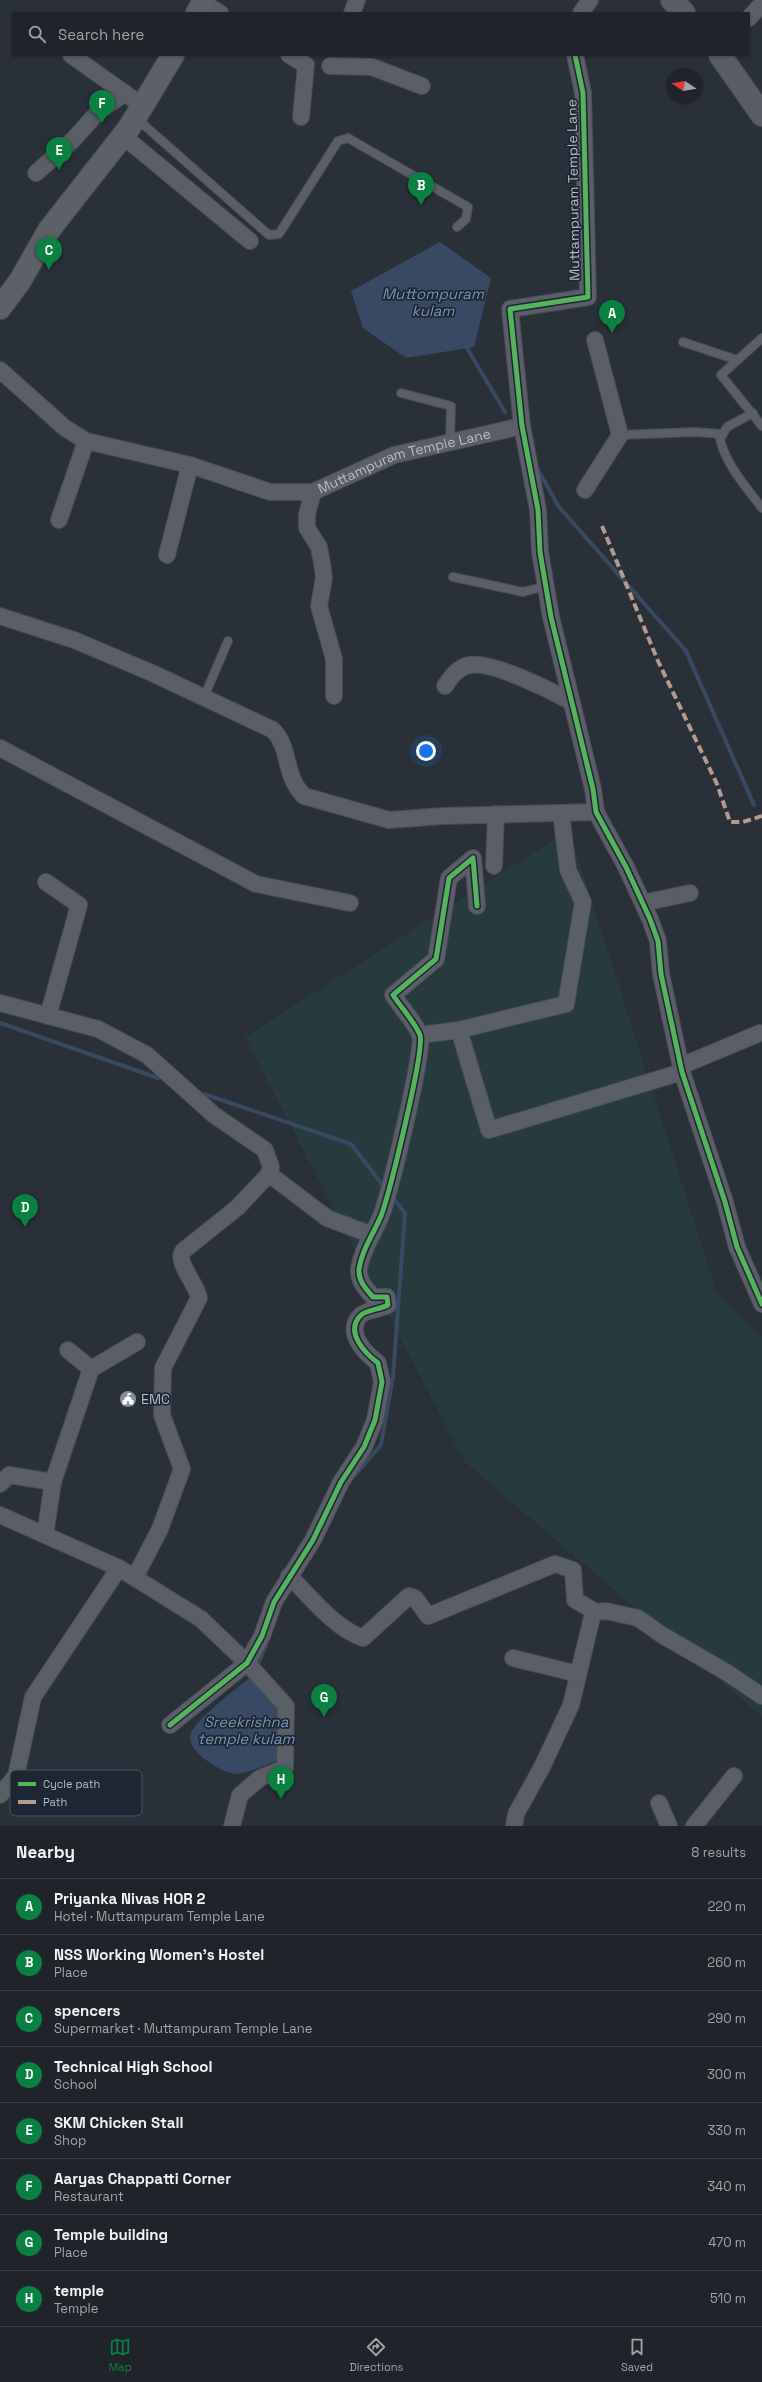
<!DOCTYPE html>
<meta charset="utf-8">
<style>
body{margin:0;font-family:"Space Grotesk",sans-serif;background:#2d3036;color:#f1f3f6}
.compass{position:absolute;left:666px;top:68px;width:36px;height:36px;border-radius:50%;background:#20242a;box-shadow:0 1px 3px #0004;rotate:282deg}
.you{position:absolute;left:426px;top:751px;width:14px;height:14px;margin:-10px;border:3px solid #fff;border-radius:50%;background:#1a73e8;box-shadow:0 0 0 6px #1a73e833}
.badge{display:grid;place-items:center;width:26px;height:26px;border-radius:50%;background:#0b8043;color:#fff;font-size:13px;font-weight:700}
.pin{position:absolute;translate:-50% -33px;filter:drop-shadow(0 1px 2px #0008)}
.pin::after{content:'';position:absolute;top:21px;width:14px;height:12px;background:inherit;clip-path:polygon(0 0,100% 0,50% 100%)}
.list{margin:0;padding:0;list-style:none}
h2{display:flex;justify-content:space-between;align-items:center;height:52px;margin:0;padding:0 16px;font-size:17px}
h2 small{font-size:13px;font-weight:400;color:#a2a4a8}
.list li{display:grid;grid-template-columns:26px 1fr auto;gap:12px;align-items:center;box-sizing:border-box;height:56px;padding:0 16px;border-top:1px solid #3d4147}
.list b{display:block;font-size:15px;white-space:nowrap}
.list p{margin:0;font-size:13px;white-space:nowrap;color:#a2a4a8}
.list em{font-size:13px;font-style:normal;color:#a2a4a8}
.icon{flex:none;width:22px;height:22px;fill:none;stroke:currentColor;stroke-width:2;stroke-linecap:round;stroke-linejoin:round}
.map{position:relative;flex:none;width:762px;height:1826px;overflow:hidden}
.search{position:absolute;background:#20242a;box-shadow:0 1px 3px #0004;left:12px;right:12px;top:12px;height:44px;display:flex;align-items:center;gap:10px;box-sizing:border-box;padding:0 14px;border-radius:0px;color:#a2a4a8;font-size:15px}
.sheet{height:500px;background:#20242a}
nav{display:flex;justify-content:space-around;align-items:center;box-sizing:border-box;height:56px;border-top:1px solid #3d4147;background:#20242a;font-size:11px;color:#a2a4a8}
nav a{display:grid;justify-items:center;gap:2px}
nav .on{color:#0b8043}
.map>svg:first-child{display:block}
.green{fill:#273a3e}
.water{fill:#384963}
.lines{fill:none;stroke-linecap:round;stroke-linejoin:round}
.stream{stroke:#384963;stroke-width:4}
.lane-casing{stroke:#484c53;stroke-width:10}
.street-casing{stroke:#484c53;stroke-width:18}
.secondary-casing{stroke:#484c53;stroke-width:24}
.primary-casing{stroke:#484c55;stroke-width:24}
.lane{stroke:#5a5e66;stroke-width:8}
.street{stroke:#5a5e66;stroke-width:16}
.secondary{stroke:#595d64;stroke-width:22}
.primary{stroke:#5c6168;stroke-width:22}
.quiet{stroke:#b69a8f;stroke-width:4;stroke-dasharray:8 4;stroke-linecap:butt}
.cycleway-casing{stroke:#1d2633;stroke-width:8}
.cycleway{stroke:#56b35d;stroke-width:5}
.labels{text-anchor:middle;stroke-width:3.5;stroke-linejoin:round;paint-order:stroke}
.street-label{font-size:14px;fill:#b4bcc9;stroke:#1d2633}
.poi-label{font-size:14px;fill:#b4bcc9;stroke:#1d2633;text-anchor:start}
.water-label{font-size:15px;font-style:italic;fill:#7c92b1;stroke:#1d2633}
.key{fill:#1d2633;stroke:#4a5360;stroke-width:1}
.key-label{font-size:11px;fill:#b4bcc9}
</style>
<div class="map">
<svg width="762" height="1826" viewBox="0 0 762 1826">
<rect width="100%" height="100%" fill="#2a3038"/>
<path class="green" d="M569,830L717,1293L762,1337V1717L464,1461L245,1037Z"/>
<path class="water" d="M440,242L491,278L474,347L406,358L363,328L351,291Z
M253,1675L272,1687L290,1743L283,1759C272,1762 246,1774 236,1774C222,1773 184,1751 191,1733C198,1717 238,1688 253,1675Z"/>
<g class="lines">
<path class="stream" d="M464,343L505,412
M537,468L559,507L686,651L754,805
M0,1023L158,1078
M204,1094L351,1144L384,1187
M354,1476L381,1445L393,1377L405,1213L391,1195
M259,1662L266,1645"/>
<g class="lane-casing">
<path id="lane" d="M136,118L269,235L279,234L338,141L348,138L468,207L466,219L457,227
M762,338L721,375L762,426
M683,342L737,360
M401,393L451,406L450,442
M753,413L727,427L720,439C726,465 746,487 762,508
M620,435L694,432L722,434
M453,577L523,592L546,586
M204,697L228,641"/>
</g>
<g class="street-casing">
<g id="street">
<path d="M203,3L220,13"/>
<path d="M352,13L357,0"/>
<path d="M581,13L590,0"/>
<path d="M749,18L762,4"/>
<path d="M71,55L133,99"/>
<path d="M289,55L306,65L301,117"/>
<path d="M575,55L583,93L588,297L510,309L522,426L538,510L540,552L551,617L593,789L596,812L626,867L650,919L658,941L661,974L682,1072L725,1202L737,1247L762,1304"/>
<path d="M330,66L372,67L422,86"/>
<path d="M123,136L250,241"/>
<path d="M36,173L73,140L97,113L125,93"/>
<path id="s1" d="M0,370L65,428L86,441L190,465L270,492H313L394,455L522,426"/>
<path d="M585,490L620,435L595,340"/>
<path d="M313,492L307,514V528L319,547L322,563L324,578L319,606L334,659V696"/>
<path d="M59,520L86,441"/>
<path d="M167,555L190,465"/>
<path d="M0,616L74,640L152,673L273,730C291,748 283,775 304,796L389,820L443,816L596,812"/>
<path d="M445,686C451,677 458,667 470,665C492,661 550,690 570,701"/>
<path d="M0,748L256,884L350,903"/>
<path d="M494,866L496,814"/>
<path d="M46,882L79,905L48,1016"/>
<path d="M643,903L690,893"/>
<path d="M0,1003L98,1029L147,1055L214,1115L265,1150L271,1167L269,1174L238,1207L183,1251C175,1262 197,1284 199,1298L163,1368L162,1415L182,1469L160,1529L135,1577"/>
<path d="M459,1030L489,1130L682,1072"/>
<path d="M420,1035L459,1030L566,1004L583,902L568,870L561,813"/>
<path d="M681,1066L760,1033"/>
<path d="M269,1174L327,1218L372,1235"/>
<path d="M68,1350L91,1369"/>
<path d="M0,1484L9,1475L53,1482"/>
<path d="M0,1515L119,1568L201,1619L247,1663L286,1706L285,1768L260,1778L240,1795L232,1826"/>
<path d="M45,1535L53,1482L91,1369L137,1342"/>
<path d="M289,1576C311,1597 334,1628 363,1638L409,1596L415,1598L428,1616L555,1564L573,1570L575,1600L596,1612"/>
<path d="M513,1658L578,1674"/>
<path d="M170,1725L247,1663L262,1636L274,1602L313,1540L341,1482L364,1447L375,1420L382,1382L378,1363C365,1353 344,1332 361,1315C366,1310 381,1309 388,1305L387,1297H373C366,1289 358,1281 359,1269C362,1249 374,1233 381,1216C389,1195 425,1050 420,1035C416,1024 400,1006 393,995L436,959L449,878L473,858L477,906"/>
<path d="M0,1795L16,1776L33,1697L119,1568"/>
<path d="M659,1803L669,1826"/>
<path d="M514,1826L516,1814L542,1767L571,1705L592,1617L596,1612L606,1611L638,1618L662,1635L726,1672L762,1696"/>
<path d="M694,1826L734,1776"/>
</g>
</g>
<g class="secondary-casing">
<path id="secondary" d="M672,0L684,13
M720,55L762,115"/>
</g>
<g class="primary-casing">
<path id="primary" d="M197,13L204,0
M0,308L20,281L49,230L129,128L173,55"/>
</g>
<use href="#lane" class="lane"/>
<use href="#street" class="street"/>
<use href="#secondary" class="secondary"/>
<use href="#primary" class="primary"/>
<path class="quiet" d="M602,526L658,661L717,784L730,822H743L762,816"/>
<g class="cycleway-casing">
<path id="cycleway" d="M575,55L583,93L588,297L510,309L522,426L538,510L540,552L551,617L593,789L596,812L626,867L650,919L658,941L661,974L682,1072L725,1202L737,1247L762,1304
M170,1725L247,1663L262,1636L274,1602L313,1540L341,1482L364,1447L375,1420L382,1382L378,1363C365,1353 344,1332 361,1315C366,1310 381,1309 388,1305L387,1297H373C366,1289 358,1281 359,1269C362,1249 374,1233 381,1216C389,1195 425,1050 420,1035C416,1024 400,1006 393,995L436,959L449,878L473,858L477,906"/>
</g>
<use href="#cycleway" class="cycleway"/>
</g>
<defs>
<g id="civic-disc" transform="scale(0.9)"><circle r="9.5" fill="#848b96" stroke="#1d2633"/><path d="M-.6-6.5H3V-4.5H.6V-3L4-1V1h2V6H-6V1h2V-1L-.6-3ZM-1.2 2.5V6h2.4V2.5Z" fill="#fff"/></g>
</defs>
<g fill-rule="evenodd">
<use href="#civic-disc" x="128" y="1399"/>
</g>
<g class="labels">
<g class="street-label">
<text transform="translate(573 190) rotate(-91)" y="5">Muttampuram Temple Lane</text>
<text dy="5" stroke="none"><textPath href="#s1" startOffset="443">Muttampuram Temple Lane</textPath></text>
</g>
<g class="poi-label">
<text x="141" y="1404">EMC</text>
</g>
<g class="water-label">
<text x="433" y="299">Muttompuram<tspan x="433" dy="17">kulam</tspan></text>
<text x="246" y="1727">Sreekrishna<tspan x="246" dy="17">temple kulam</tspan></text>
</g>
</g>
<rect x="10" y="1770" width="132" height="46" rx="6" class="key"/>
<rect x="18" y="1782" width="18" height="4" fill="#56b35d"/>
<rect x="18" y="1800" width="18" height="4" fill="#b69a8f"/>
<g class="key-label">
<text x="43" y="1788">Cycle path</text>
<text x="43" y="1806">Path</text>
</g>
</svg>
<svg class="compass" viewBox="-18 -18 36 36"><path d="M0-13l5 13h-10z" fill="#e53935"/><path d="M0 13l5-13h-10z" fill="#a2a4a8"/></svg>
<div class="you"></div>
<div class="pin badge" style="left:612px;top:333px">A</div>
<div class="pin badge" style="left:421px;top:205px">B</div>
<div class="pin badge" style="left:49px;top:270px">C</div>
<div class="pin badge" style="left:25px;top:1227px">D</div>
<div class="pin badge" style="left:59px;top:170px">E</div>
<div class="pin badge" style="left:102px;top:123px">F</div>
<div class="pin badge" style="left:324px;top:1717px">G</div>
<div class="pin badge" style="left:281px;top:1799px">H</div>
<div class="search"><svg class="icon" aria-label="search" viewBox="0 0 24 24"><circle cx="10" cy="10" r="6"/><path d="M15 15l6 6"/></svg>Search here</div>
</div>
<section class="sheet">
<h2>Nearby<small>8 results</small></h2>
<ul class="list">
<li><span class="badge">A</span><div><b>Priyanka Nivas HOR 2</b><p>Hotel · Muttampuram Temple Lane</p></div><em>220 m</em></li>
<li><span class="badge">B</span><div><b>NSS Working Women's Hostel</b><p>Place</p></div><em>260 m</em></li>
<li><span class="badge">C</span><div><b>spencers</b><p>Supermarket · Muttampuram Temple Lane</p></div><em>290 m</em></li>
<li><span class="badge">D</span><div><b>Technical High School</b><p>School</p></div><em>300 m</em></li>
<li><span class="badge">E</span><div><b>SKM Chicken Stall</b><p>Shop</p></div><em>330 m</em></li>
<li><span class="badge">F</span><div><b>Aaryas Chappatti Corner</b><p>Restaurant</p></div><em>340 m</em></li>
<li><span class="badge">G</span><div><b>Temple building</b><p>Place</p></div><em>470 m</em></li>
<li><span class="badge">H</span><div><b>temple</b><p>Temple</p></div><em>510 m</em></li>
</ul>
</section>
<nav>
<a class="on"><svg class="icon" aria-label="map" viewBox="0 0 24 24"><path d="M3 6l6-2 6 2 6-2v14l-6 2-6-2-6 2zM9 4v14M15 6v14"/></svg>Map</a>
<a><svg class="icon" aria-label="directions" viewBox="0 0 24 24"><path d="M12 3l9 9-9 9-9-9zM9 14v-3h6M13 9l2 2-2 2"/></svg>Directions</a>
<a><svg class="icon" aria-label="saved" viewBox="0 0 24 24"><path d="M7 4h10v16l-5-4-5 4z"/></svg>Saved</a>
</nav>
